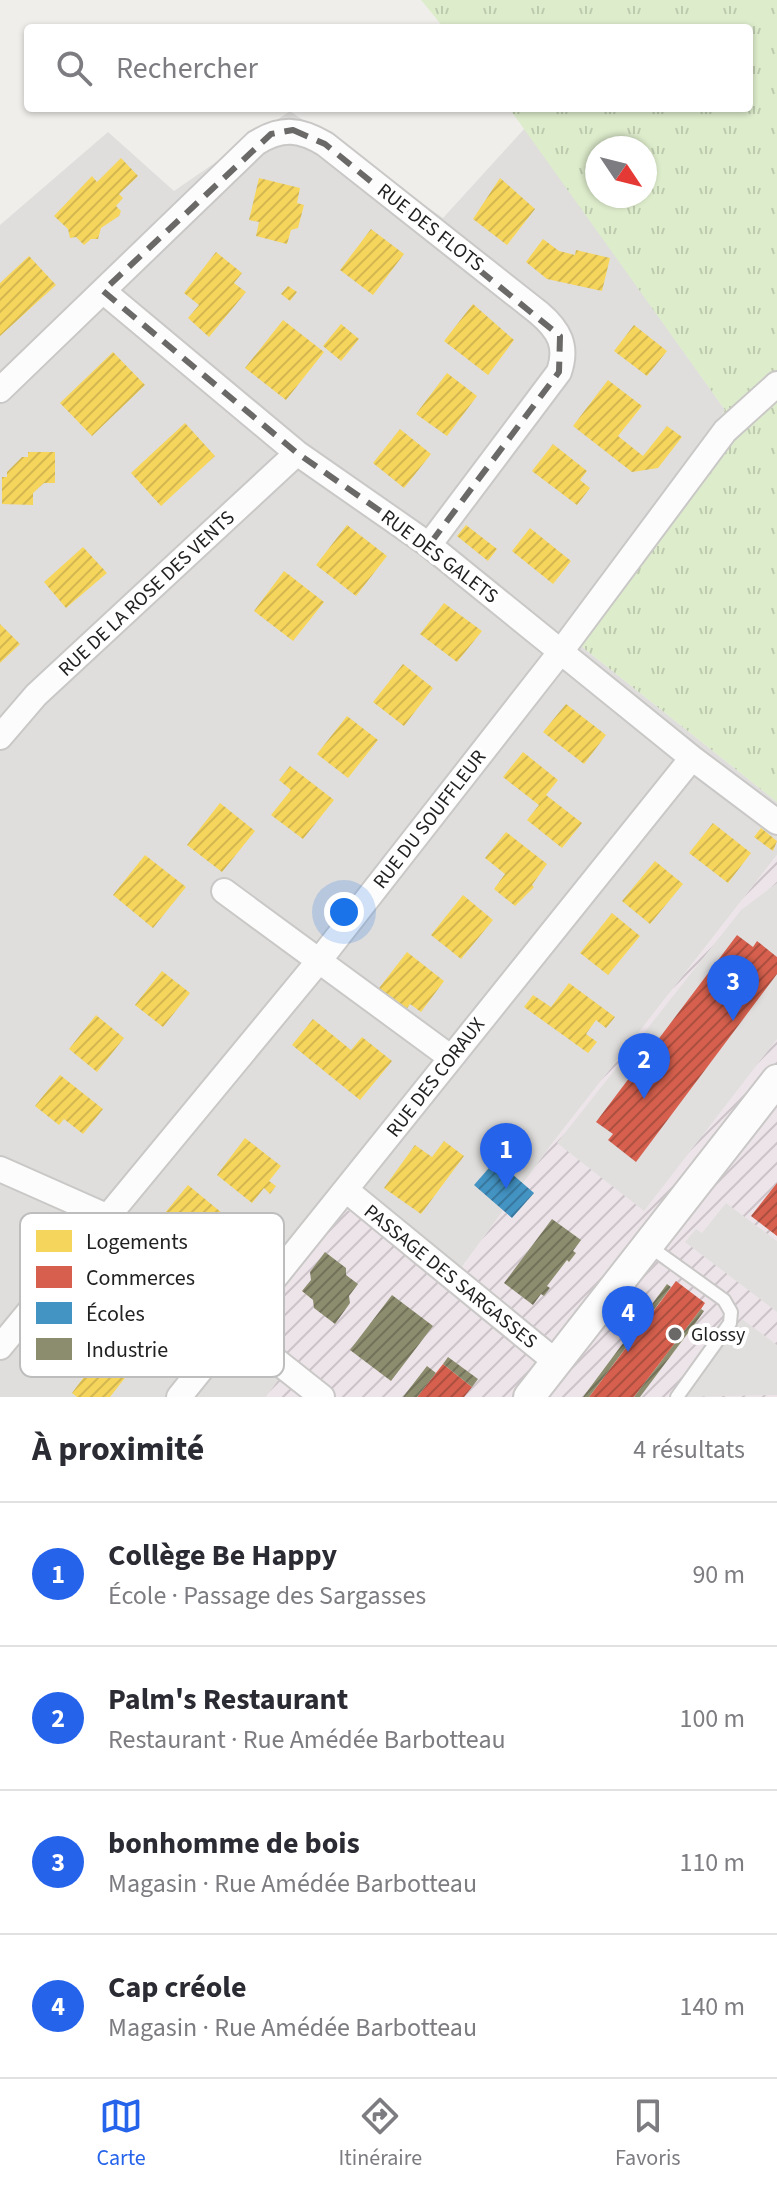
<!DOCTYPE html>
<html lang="fr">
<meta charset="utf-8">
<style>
body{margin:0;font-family:"Source Sans 3",sans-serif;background:#f7f7f7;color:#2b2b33}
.compass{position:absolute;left:585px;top:136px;width:72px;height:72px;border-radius:50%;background:#fff;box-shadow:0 2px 6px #0004;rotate:125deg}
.you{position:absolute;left:344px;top:912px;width:28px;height:28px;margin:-20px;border:6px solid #fff;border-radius:50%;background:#1a73e8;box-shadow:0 0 0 12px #1a73e833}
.badge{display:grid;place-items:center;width:52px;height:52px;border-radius:50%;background:#2563eb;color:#fff;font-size:26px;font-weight:700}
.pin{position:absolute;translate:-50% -66px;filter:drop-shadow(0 2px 4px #0008)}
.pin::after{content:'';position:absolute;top:42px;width:28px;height:24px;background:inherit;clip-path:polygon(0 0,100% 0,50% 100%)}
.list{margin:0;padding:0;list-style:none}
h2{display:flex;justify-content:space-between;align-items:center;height:104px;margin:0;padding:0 32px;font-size:34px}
h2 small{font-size:26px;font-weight:400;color:#7c7c81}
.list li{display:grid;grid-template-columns:52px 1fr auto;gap:24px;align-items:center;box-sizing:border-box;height:144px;padding:0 32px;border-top:2px solid #e1e1e2}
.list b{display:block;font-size:30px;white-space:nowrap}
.list p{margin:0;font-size:26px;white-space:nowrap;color:#7c7c81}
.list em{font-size:26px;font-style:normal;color:#7c7c81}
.icon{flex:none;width:44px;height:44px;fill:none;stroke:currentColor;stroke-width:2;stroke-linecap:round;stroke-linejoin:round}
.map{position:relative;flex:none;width:777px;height:1397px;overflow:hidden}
.search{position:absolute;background:#fff;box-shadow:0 2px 6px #0004;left:24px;right:24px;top:24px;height:88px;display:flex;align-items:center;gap:20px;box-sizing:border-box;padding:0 28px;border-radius:8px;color:#7c7c81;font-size:30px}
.sheet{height:680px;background:#fff}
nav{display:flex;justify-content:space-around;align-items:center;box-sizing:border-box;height:112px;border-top:2px solid #e1e1e2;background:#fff;font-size:22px;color:#7c7c81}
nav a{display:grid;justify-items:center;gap:4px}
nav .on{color:#2563eb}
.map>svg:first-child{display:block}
.residential{fill:#dfdedc}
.industrial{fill:url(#industrial-furrows)}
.grass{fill:url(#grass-tufts);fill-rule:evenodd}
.parking{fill:#e0dfde}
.homes{fill:url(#homes-hatch)}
.shops{fill:url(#shops-hatch)}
.schools{fill:url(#schools-hatch)}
.industry{fill:url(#industry-hatch)}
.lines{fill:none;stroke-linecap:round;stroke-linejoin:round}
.service-casing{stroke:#c9c8c7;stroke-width:16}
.minor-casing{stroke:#c9c8c7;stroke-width:28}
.tertiary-casing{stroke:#c9c8c7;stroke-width:34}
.service{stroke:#fdfcfc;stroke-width:12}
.minor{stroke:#fdfcfc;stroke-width:24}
.tertiary{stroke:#fdfcfc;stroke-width:30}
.marked{fill:none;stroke:#6a6968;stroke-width:6;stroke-dasharray:16 10;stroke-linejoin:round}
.poi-dot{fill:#6a6968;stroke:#fff;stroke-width:3}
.labels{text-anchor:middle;stroke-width:8;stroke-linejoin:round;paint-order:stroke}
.street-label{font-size:20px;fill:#222;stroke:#fff}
.poi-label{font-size:20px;fill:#222;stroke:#fff;text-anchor:start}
.key{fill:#fff;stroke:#bdbdbd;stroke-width:2}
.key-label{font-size:22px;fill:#222}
</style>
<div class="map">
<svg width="777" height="1397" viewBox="0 0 777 1397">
<defs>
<pattern id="industrial-furrows" width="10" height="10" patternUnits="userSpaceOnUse" patternTransform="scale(2)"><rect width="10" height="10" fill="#ede4e9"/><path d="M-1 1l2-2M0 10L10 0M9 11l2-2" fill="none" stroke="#cbc3c8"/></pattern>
<pattern id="grass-tufts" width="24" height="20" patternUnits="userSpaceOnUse" patternTransform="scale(2)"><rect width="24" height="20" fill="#ddeccb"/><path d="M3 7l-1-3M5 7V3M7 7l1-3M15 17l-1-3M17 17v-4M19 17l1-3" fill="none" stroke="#bdcaae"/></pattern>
<pattern id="homes-hatch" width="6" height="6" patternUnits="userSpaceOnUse" patternTransform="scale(2)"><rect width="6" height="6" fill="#f6d55c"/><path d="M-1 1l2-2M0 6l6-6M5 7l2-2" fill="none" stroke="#d3b750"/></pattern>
<pattern id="shops-hatch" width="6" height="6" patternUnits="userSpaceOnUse" patternTransform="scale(2)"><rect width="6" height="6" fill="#d6604d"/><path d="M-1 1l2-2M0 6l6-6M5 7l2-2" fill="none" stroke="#ad4f40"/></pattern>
<pattern id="schools-hatch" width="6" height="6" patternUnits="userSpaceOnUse" patternTransform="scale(2)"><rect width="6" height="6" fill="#4393c3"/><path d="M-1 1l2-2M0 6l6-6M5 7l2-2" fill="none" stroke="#38789e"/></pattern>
<pattern id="industry-hatch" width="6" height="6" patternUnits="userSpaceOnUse" patternTransform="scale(2)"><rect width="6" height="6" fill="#8c8c6e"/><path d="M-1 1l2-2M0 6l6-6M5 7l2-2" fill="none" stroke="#72725a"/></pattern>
</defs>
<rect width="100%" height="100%" fill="#f0eeeb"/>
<path class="residential" d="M290,111L443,218L525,128L725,410L581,646L777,802V855L551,1145L451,1282L346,1208L238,1346L279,1380L266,1397H0V225L108,132L174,191Z"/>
<path class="industrial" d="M777,855V1397H266L279,1379L238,1347L345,1208L451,1282L551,1145Z"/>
<path class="grass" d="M421,0H777V802L581,646L725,410L509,108H749V28H444ZM597,148H645V196H597Z"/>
<path class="parking" d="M777,883V1039L644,1211L557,1143L741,910Z
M726,1203L777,1241V1312L685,1242L696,1229L702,1233Z
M742,1319L777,1345V1395L682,1397Z"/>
<path class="homes" d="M121,158L138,176L119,194L123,198L116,206L121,211L119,216L101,228L98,239H91L84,245L76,237L70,238L68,229L54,216L92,176L97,182Z
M259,178L300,188L297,203L304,205L298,228L291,230L287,244L256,236L259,222L249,220Z
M500,178L535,209L507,245L473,219Z
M371,229L404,254L373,295L340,270Z
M543,239L559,251L575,255L576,250L610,258L602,291L547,279L526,262Z
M216,252L242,273L234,283L246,292L209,337L188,318L199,305L184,293Z
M29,256L56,285L0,336V283Z
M288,286L297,292L290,301L281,294Z
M473,304L514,340L488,375L444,341Z
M283,320L324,352L286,400L245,368Z
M341,324L359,339L341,361L323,346Z
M634,325L667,351L647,376L614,351Z
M113,352L145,385L92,436L60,403Z
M447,373L477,396L447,436L416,414Z
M608,380L642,406L618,436L643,456L667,426L682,437L658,468L632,472L573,426Z
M185,423L215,456L161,506L131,473Z
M400,429L431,454L404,488L373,463Z
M553,444L587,471L580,480L590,488L577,505L532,471Z
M28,452H55V483H44L33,493V505L2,504V477H7V472L22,457H28Z
M347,525L387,556L356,596L316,565Z
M466,525L497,549L488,561L457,536Z
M530,528L571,561L553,584L512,551Z
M83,547L107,573L66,608L44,582Z
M284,571L324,602L293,641L254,611Z
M444,603L482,631L457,662L420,634Z
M0,624L20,644L0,663Z
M403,664L433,688L404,726L373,702Z
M566,704L606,735L584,764L543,732Z
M347,716L378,740L348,778L317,754Z
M523,752L558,780L546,795L582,823L562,848L527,820L539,805L503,777Z
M290,766L334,800L303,839L271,815L291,790L279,780Z
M220,803L255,831L222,872L187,845Z
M713,823L751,853L728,883L689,853Z
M761,828L777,841L773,851L754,837Z
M506,832L547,864L532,885L534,887L515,906L494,889L505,874L485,858Z
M145,855L186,887L153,928L113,895Z
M655,861L683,884L650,924L622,901Z
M463,895L493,920L461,959L431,935Z
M612,913L640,936L608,975L580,953Z
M407,952L444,981L421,1012L410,1004L404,1013L376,992Z
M162,971L190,993L163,1027L135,1005Z
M569,983L615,1017L606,1028L596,1020L586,1034L597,1042L588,1053L524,1007L533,995L551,1007Z
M96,1015L124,1038L97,1072L69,1049Z
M313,1019L351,1050L362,1037L392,1061L360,1100L292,1045Z
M60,1075L103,1109L83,1134L64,1119L59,1125L35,1106Z
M245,1138L281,1166L269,1181L276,1186L270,1194L264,1188L252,1203L217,1175Z
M444,1141L464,1156L421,1214L384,1188L415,1145L432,1157Z
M188,1185L222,1213L190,1253L155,1225Z
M102,1353L128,1374L110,1397H77L72,1393Z"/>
<path class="shops" d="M737,935L753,947L757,941L777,957V974L636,1162L608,1140L613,1134L596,1122Z
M777,1183V1236L751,1216Z
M676,1281L705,1303L701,1309L634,1397H589Z
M443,1364L472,1387L464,1397H417Z"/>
<path class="schools" d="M496,1160L534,1193L512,1218L474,1185Z"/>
<path class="industry" d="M552,1219L581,1240L573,1251L576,1253L569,1262L567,1260L547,1286L550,1288L544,1296L541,1294L533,1305L504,1283Z
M325,1252L346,1268V1275L358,1284L349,1296L350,1303L335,1324L314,1308L313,1300L302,1291L311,1280L310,1272Z
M667,1284L671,1287L589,1397H583Z
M392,1295L433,1326L391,1381L350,1350Z
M701,1309L704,1311L697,1321L640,1397H634Z
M448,1357L478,1379L472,1387L443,1364Z
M427,1366L436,1373L417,1397H403Z"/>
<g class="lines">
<g class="service-casing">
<path id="service" d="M649,1246L724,1300L731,1312L730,1323L677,1397"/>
</g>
<g class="minor-casing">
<path id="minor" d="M103,291L297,453L429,545L692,758L777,822
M0,390L256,143C282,127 300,129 325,144L539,313C559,330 568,346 559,372L429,545
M0,737L36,695L297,453
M224,891L450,1057
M0,1169L106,1216L235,1328L322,1397
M346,1190L556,1362
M0,1347L318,962L562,650L725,431L777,384
M179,1397L692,758"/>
</g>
<g class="tertiary-casing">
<path id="tertiary" d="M529,1397L777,1080"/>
</g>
<use href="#service" class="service"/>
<use href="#minor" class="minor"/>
<use href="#tertiary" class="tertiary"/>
</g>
<path class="marked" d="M293,130L325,144L560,336L559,372L429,545L297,453L103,291L271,134Z"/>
<circle class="poi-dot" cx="675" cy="1334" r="8"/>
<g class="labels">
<g class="street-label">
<text transform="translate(431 227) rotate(38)" y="7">RUE DES FLOTS</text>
<text transform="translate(440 556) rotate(37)" y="7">RUE DES GALETS</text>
<text transform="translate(146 593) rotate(-43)" y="7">RUE DE LA ROSE DES VENTS</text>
<text transform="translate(429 819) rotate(-52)" y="7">RUE DU SOUFFLEUR</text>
<text transform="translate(435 1077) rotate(-52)" y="7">RUE DES CORAUX</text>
<text transform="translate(451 1276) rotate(39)" y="7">PASSAGE DES SARGASSES</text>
</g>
<g class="poi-label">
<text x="691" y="1341">Glossy</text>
</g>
</g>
<rect x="20" y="1213" width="264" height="164" rx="12" class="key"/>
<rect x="36" y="1230" width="36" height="22" fill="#f6d55c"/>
<rect x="36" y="1266" width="36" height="22" fill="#d6604d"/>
<rect x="36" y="1302" width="36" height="22" fill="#4393c3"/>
<rect x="36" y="1338" width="36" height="22" fill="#8c8c6e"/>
<g class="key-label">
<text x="86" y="1249">Logements</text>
<text x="86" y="1285">Commerces</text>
<text x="86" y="1321">Écoles</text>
<text x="86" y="1357">Industrie</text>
</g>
</svg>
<svg class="compass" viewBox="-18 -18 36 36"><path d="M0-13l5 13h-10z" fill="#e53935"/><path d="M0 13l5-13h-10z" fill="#7c7c81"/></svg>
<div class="you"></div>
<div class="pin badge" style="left:506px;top:1189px">1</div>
<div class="pin badge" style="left:644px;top:1099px">2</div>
<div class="pin badge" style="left:733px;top:1021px">3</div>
<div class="pin badge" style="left:628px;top:1352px">4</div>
<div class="search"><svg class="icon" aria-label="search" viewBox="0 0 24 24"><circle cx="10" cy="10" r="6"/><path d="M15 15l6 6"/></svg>Rechercher</div>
</div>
<section class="sheet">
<h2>À proximité<small>4 résultats</small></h2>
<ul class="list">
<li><span class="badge">1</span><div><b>Collège Be Happy</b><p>École · Passage des Sargasses</p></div><em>90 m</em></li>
<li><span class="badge">2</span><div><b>Palm's Restaurant</b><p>Restaurant · Rue Amédée Barbotteau</p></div><em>100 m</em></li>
<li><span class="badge">3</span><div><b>bonhomme de bois</b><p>Magasin · Rue Amédée Barbotteau</p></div><em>110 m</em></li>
<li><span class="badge">4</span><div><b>Cap créole</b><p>Magasin · Rue Amédée Barbotteau</p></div><em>140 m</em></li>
</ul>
</section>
<nav>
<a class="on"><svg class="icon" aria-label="map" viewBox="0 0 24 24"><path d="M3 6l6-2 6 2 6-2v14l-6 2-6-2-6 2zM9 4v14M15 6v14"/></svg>Carte</a>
<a><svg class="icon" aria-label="directions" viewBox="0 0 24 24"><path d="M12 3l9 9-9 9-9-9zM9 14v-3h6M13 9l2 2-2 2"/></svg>Itinéraire</a>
<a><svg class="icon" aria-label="saved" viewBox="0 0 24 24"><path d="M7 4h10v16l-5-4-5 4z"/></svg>Favoris</a>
</nav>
